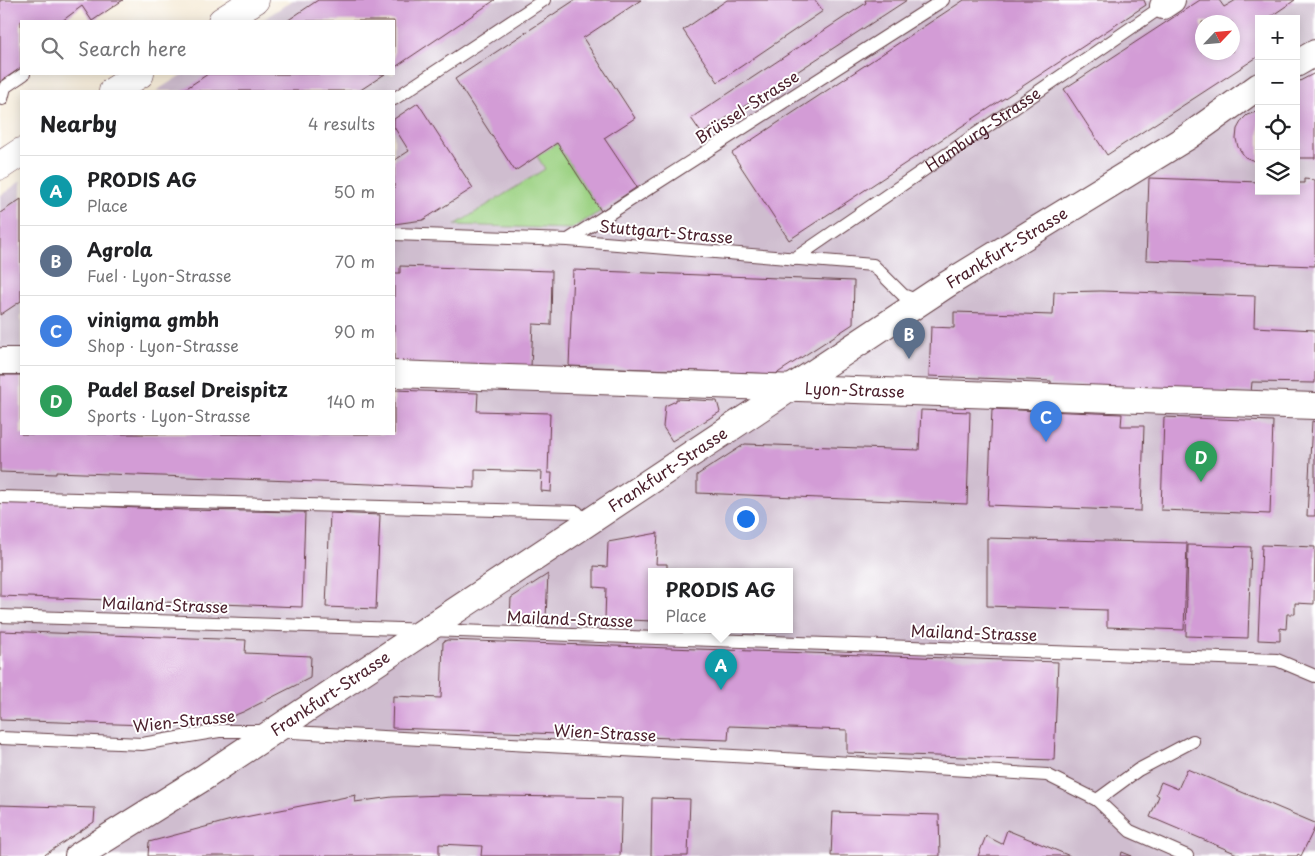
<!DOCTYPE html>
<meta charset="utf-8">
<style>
body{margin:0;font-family:"Playpen Sans",sans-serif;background:#f2f2f2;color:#202124}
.controls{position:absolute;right:15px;top:15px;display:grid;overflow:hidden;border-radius:0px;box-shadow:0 2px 12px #0003}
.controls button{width:45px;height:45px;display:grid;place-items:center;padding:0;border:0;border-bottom:1px solid #e0e0e0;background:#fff;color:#202124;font:25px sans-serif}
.compass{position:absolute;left:1195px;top:15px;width:45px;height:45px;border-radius:50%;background:#fff;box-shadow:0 2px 12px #0003;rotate:64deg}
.you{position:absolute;left:745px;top:518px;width:18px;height:18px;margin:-12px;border:4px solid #fff;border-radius:50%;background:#1a73e8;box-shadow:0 0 0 8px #1a73e833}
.badge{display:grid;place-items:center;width:32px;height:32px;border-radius:50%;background:#d1495b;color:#fff;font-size:16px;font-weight:700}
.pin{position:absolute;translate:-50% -41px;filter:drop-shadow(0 1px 2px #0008)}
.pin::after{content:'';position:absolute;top:26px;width:18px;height:15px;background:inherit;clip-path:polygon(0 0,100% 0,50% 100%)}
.popup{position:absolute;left:648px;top:568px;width:145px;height:65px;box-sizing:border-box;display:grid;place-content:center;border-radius:0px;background:#fff;filter:drop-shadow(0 1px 4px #0005);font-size:16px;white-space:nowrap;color:#757577}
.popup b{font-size:19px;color:#202124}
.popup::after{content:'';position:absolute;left:50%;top:100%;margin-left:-10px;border:10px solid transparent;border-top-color:#fff}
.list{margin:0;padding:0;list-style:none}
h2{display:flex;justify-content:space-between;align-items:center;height:65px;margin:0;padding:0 20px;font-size:21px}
h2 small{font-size:16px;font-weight:400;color:#757577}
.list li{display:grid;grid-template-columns:32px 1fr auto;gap:15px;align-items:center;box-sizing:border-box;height:70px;padding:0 20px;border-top:1px solid #e0e0e0}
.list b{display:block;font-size:19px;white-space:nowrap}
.list p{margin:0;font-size:16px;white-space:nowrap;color:#757577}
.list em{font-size:16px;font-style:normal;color:#757577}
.icon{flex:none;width:28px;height:28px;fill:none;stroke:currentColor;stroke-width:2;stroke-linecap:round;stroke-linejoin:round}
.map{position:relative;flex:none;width:1315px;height:856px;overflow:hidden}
.search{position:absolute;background:#fff;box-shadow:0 2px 12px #0003;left:20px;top:20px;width:375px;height:55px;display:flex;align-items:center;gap:12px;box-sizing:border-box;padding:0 18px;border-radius:0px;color:#757577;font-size:19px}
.panel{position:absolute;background:#fff;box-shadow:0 2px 12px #0003;left:20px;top:90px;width:375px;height:345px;border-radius:0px}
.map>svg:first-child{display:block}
.industrial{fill:#cfbdcf;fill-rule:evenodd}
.green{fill:#9cd283;stroke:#737857}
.building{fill:#d39cd6;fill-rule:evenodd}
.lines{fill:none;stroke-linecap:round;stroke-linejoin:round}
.lane-casing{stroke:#643e45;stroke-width:14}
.street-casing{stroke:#643e45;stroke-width:28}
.primary-casing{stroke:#643e45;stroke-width:29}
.lane{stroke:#fff;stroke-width:12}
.street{stroke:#fff;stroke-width:26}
.primary{stroke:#fff;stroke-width:28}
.labels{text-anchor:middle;stroke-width:4;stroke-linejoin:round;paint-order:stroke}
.street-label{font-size:16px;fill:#4a1f2b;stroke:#fff}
</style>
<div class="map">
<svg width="1315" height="856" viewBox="0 0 1315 856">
<rect width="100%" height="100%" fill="#fff"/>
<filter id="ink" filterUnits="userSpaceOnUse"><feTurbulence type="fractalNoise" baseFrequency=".02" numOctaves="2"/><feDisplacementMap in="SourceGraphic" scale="10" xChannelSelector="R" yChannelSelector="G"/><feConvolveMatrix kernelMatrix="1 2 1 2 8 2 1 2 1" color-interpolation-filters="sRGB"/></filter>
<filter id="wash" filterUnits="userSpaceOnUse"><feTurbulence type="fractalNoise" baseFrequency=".0096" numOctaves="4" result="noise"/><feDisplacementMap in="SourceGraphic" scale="20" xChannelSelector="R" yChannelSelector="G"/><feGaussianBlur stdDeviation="1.12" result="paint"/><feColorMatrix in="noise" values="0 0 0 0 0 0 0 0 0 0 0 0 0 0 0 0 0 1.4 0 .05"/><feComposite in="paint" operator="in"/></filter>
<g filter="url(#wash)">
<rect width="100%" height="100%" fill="#f6ecd9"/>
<path class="industrial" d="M293,0H1315V856H0V196L21,181V434H394V91H156L183,74H394V21H261ZM1259,19H1296V191H1259ZM1202,22H1232V52H1202ZM652,571H790V629H652Z"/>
<path class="green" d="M557,143L601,211L571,229L455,225L545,169L537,156Z"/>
<g id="blocks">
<path class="building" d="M0,0H123L92,21L82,6L62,21H21V73L19,69L0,82Z
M318,0H495L394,68V21H287Z
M575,0H641L583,38L635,118L604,138L637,187L601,211L557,143L515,171L455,79Z
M727,0H815L823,11L718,82L683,30Z
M865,0H907L702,134L691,118L866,3Z
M964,0H1144L1146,5L789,240L732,153Z
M1200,0H1219L1224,7L1236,0H1295L1267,19H1259V56L1107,155L1064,89ZM1202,22H1232V52H1202Z
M1315,73V158H1296V83Z
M208,74H385L359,91H182Z
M418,103L473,188L423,220L394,224V158L395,160L409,151L394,127V119Z
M1259,111V163L1245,157L1238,147L1236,139L1237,129L1242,120L1247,115Z
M1149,178L1259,182V191H1296V183H1304V179L1315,180V266L1146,260Z
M21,199V301L0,315V213Z
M400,266L552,271L551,325L533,324L531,367L394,362V273H400Z
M573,270L854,281L853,324L776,374L569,366Z
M1101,291L1255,296L1254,327L1315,330V383L1252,382L1251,392L1051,385V381L929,376L931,327L954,328V312L1053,315L1054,292Z
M0,375H21V434H394V390L478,393L477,411L550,413L548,473H552L551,492L541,491L542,472L475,470V488L56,472V474L0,472Z
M676,399L717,401L720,412L672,441L663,427L665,406L676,401Z
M992,409L1122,414L1121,426H1144L1141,511L988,505Z
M921,410L970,412L967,504L697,493V475L745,444L919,450Z
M1164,417L1273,421L1270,514L1161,510Z
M1312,421L1315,422V516H1307Z
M0,502L186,510L305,512L302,607L0,596Z
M330,513L380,515L376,609L326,607Z
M658,533L656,564H667V571H652V621L605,619L606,588L594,587V566L607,567L608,542Z
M987,538L1187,543L1184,630L1107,627V610L987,606Z
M1188,545L1251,547L1248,638L1186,636Z
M1262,545L1315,547L1314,604L1295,603V614H1287L1286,629L1280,628V641L1258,640Z
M548,574L546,617L510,616L511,598Z
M0,631L246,640L245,653L311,656L310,678L243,712L204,727L0,720Z
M447,640L1058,662L1054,760L847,753V730L729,726L728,740L392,728L393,696L441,698L443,642Z
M1187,769L1315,823V827L1301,856L1298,854L1297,856H1242L1150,817L1159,796L1156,794L1161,782L1178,789Z
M356,795L355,802L392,797L442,795L622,798L620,856H481L482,846L439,844V856H148L149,842L235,819Z
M652,798L690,799L688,856H651Z
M0,805L95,808L94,822L43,856H0Z
M833,812L939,815L940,856H831Z
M1007,830L1070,856H978L986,836L1002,844Z
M1122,852L1132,856H1121Z"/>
</g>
</g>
<g filter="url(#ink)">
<use href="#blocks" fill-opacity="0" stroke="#643e45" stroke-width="1"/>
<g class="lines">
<g class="lane-casing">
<g id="lane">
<path d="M2,99L5,87L24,74"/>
<path d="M394,99L544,0"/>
<path d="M394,234L568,240L873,265L903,295L921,302"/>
<path d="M568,240L943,0"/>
<path id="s1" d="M794,259L1163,6L1162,4"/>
<path d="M0,497L577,512L586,524"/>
<path d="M0,616L400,629L1277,660L1315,676"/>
<path d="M0,738L142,744L219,731H274L752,757L1047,775L1097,800L1130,831L1187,856"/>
<path d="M1097,800L1138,770L1193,741"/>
</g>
</g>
<g class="street-casing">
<g id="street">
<path d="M1163,6L1172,0"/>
<path d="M1296,64L1315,53"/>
<path d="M2,361H21"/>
<path id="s2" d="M394,374L1315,406"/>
<path id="s3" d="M78,856L203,778L946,285L1189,136L1259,86"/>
</g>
</g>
<g class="primary-casing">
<path id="primary" d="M222,21L255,0
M113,91L140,74
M0,166L21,152"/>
</g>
<use href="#lane" class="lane"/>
<use href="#street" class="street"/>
<use href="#primary" class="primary"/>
</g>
</g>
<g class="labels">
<g class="street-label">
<text transform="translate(747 107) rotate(-33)" y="6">Brüssel-Strasse</text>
<text dy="6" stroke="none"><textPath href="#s1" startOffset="229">Hamburg-Strasse</textPath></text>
<text transform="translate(666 232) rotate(5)" y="6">Stuttgart-Strasse</text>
<text dy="6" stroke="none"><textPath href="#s3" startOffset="1110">Frankfurt-Strasse</textPath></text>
<text dy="6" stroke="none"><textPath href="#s2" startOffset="461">Lyon-Strasse</textPath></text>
<text dy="6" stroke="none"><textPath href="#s3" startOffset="705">Frankfurt-Strasse</textPath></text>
<text transform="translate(165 605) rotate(2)" y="6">Mailand-Strasse</text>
<text transform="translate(570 619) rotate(2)" y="6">Mailand-Strasse</text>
<text transform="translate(974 633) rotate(2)" y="6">Mailand-Strasse</text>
<text dy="6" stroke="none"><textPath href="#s3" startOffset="300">Frankfurt-Strasse</textPath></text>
<text transform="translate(184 721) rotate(-6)" y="6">Wien-Strasse</text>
<text transform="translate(605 733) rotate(3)" y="6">Wien-Strasse</text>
</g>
</g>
</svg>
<div class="controls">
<button>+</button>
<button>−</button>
<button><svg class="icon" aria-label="locate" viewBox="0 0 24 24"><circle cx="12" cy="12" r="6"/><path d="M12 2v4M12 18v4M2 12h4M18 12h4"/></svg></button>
<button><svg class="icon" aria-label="layers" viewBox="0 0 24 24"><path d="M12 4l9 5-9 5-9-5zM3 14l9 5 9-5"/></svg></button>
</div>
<svg class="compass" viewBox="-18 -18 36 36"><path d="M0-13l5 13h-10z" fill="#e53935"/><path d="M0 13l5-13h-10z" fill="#757577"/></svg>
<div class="you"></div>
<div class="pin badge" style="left:721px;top:690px;background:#0f9aa8">A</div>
<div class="popup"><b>PRODIS AG</b>Place</div>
<div class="pin badge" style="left:909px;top:359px;background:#5c6f8a">B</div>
<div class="pin badge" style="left:1046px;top:442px;background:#3f7fe0">C</div>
<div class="pin badge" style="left:1201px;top:482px;background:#2e9e5b">D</div>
<div class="search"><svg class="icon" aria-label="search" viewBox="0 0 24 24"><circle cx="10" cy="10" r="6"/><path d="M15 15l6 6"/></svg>Search here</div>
<section class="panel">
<h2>Nearby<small>4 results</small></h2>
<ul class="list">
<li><span class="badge" style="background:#0f9aa8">A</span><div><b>PRODIS AG</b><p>Place</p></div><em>50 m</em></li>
<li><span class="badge" style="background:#5c6f8a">B</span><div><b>Agrola</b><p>Fuel · Lyon-Strasse</p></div><em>70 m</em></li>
<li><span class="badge" style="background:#3f7fe0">C</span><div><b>vinigma gmbh</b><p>Shop · Lyon-Strasse</p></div><em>90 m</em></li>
<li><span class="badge" style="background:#2e9e5b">D</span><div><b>Padel Basel Dreispitz</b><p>Sports · Lyon-Strasse</p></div><em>140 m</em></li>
</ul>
</section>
</div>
